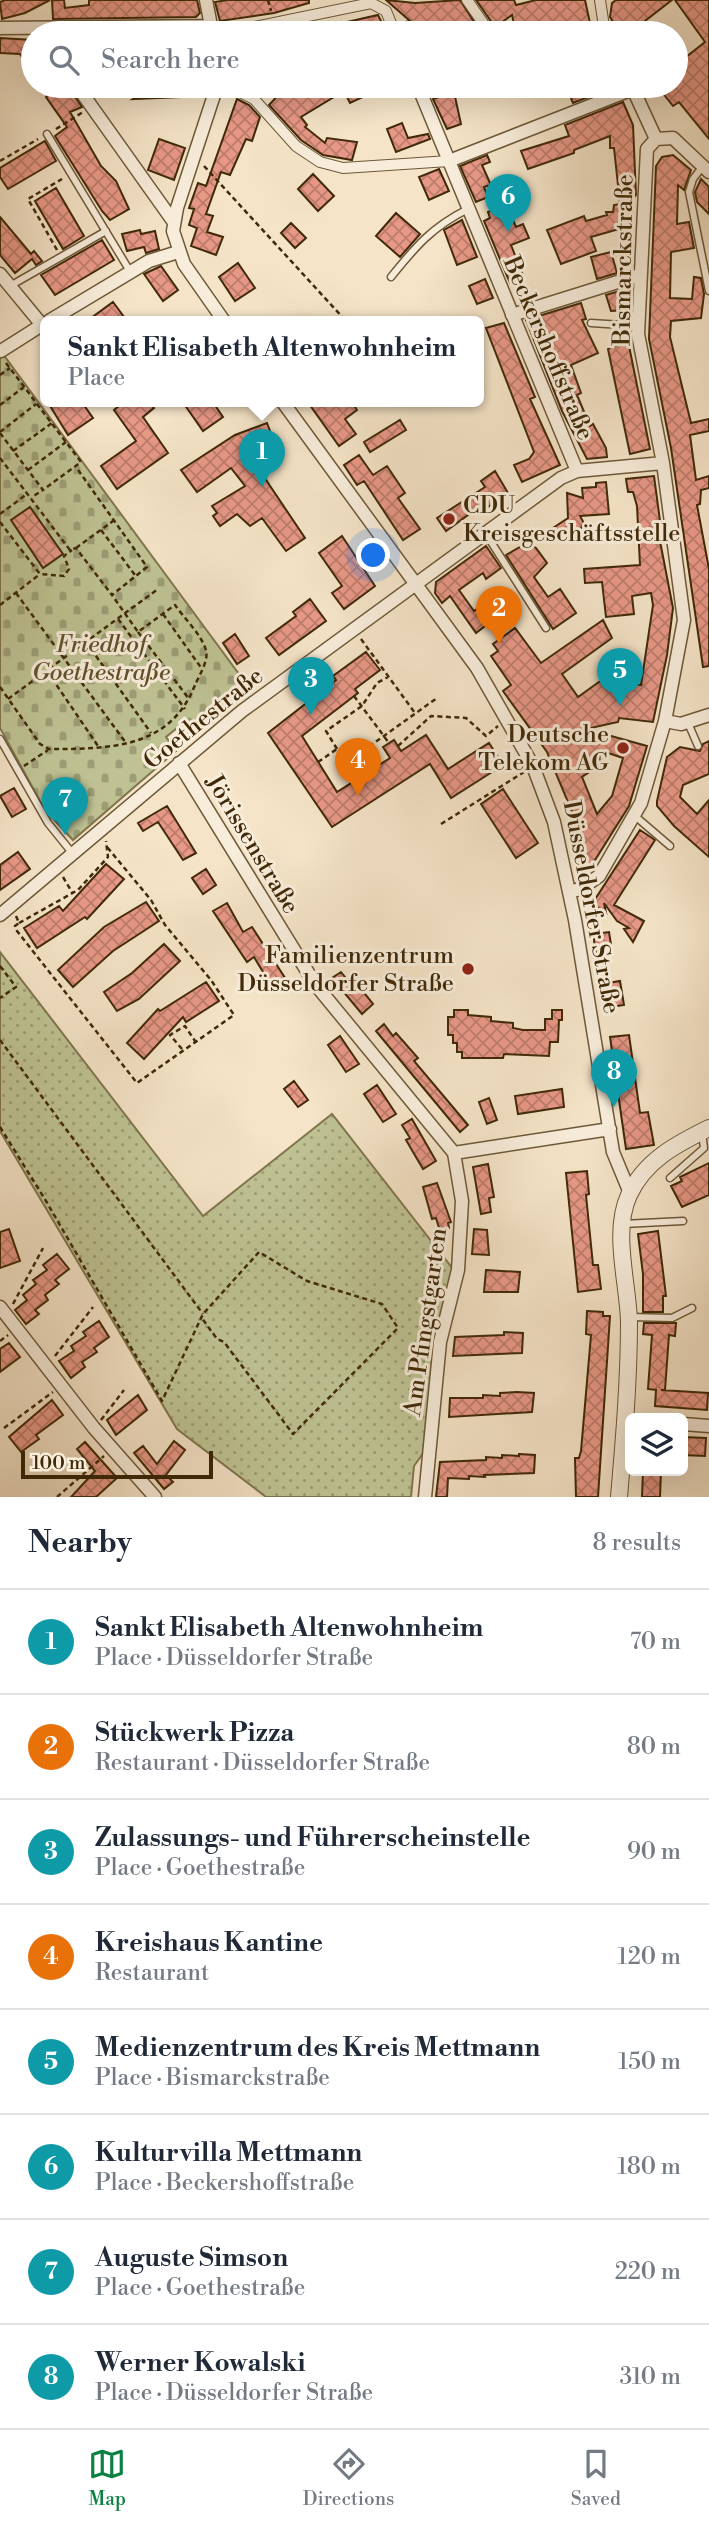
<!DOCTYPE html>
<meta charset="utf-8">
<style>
body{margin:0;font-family:"Libre Bodoni",serif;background:#f6f6f7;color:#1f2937}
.controls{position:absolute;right:21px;bottom:21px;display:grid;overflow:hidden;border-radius:10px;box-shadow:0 7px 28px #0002}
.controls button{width:63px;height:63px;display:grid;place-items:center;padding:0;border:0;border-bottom:2px solid #e0e1e3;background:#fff;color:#1f2937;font:35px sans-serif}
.scale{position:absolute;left:21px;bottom:18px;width:192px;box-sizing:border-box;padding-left:7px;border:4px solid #402908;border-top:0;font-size:19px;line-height:24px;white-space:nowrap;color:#402908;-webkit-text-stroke:5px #f8eddb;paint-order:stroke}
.you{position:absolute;left:374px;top:556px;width:24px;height:24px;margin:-18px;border:5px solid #fff;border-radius:50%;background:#1a73e8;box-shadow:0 0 0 10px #1a73e833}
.badge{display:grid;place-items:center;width:46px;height:46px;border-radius:50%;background:#0b8043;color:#fff;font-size:23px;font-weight:700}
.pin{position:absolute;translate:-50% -58px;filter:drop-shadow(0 2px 4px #0008)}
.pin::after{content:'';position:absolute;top:37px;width:24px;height:21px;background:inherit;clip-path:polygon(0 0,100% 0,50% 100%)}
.popup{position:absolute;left:40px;top:316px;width:444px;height:91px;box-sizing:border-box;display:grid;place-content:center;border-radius:10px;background:#fff;filter:drop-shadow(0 2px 5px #0005);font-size:23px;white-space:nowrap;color:#747a83}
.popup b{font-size:26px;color:#1f2937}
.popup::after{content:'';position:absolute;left:50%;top:100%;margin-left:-14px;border:14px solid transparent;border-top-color:#fff}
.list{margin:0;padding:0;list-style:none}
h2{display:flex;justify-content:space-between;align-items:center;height:91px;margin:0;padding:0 28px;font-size:30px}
h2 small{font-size:23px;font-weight:400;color:#747a83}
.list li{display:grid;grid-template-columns:46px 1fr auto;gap:21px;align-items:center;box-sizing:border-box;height:105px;padding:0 28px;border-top:2px solid #e0e1e3}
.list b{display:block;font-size:26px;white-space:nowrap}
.list p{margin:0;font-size:23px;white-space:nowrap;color:#747a83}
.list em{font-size:23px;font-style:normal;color:#747a83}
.icon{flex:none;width:38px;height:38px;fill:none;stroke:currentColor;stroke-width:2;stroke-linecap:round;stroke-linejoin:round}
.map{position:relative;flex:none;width:709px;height:1497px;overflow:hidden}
.search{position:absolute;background:#fff;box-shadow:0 7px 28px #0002;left:21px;right:21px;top:21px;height:77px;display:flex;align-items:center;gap:18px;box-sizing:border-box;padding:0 24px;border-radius:38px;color:#747a83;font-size:26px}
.sheet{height:931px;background:#fff}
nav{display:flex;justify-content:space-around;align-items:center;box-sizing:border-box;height:98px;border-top:2px solid #e0e1e3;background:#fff;font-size:19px;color:#747a83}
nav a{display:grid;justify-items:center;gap:4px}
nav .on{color:#0b8043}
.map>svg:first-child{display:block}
.cemetery{fill:url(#cemetery-stones);stroke:#80764e;stroke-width:2}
.garden{fill:url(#garden-dots);stroke:#80764e;stroke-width:2}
.building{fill:url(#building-cross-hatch);stroke:#402908;stroke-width:2;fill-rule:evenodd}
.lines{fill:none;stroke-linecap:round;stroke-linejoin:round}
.service-casing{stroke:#6d5838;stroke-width:9}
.pedestrian-casing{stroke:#6d5838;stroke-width:12}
.minor-casing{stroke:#6d5838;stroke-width:15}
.tertiary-casing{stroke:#6d5838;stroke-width:18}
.path{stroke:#402908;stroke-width:2.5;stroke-dasharray:5 3.5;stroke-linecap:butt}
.service{stroke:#f8eddb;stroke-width:6}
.pedestrian{stroke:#f8eddb;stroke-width:10}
.minor{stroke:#f8eddb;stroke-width:12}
.tertiary{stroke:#f8eddb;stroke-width:16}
.poi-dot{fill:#8f2418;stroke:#f8eddb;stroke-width:2.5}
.labels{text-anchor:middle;stroke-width:6;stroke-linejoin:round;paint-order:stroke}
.street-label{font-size:24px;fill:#402908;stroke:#f8eddb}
.poi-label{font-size:24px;fill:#402908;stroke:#f8eddb;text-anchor:end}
.park-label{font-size:24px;font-style:italic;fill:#60502b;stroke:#f8eddb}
</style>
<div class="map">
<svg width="709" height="1497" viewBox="0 0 709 1497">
<defs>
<pattern id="cemetery-stones" width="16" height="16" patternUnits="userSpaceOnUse" patternTransform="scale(1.75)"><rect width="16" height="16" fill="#bfc394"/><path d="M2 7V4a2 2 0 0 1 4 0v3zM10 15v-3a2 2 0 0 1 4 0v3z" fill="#9d9e77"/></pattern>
<pattern id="garden-dots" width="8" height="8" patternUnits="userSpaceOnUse" patternTransform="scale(1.75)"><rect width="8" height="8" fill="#bfc394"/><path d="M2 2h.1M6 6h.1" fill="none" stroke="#9d9e77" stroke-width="1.8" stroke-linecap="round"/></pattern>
<pattern id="building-cross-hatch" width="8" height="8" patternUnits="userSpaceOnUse" patternTransform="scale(1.75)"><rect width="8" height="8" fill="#e89887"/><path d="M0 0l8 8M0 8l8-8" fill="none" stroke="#bd7c6c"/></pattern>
</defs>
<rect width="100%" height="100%" fill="#f5e4c8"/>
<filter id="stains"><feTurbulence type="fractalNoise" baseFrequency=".00286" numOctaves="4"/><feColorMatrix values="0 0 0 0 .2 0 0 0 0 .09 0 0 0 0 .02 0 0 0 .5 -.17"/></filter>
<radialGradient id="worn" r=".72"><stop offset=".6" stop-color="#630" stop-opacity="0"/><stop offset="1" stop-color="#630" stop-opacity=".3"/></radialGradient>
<path class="cemetery" d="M0,350L250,689L192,738L182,724L166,737L176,751L73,840L45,810L0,728Z"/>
<path class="garden" d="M0,952L203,1216L332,1114L453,1269L424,1452L414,1466L411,1497H266L177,1429L0,1131Z"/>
<path class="building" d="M5,0H50L25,13L2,19L0,2Z
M52,0H64L65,8L89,5V0H197L200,13L196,17L53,19Z
M227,0H309V3L274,13L220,21L215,2Z
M386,0L415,3L460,0L481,33H448L442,23L422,29L424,33H402L399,23L410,21Z
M476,0H514L516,5L536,0H585L590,23L558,33H516L512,15L495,27Z
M616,0H672L645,21L655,33H620L610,17L612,3Z
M675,0H709V139L679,102L673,106L662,92L667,86H676V65L705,42Z
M378,15L387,33H316V29Z
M0,38L33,40V73L20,54L0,53Z
M42,86L69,88L82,107L70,112L101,166L116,181L129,209L110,220L102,211L55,136L67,127L46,97L48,95Z
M144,86H208L204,96L133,99L146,91Z
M313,86H386L350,103L344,91L301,117L307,125L305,127L325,143L327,138L357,142L352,160L323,155L301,140L269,105L286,87L296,96Z
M566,86H617L573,103Z
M454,92L461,124L447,129L433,99Z
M237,99L249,105L260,117L252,141L246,139L230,175L221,172L206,214L213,216L207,232L223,237L216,255L191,246L197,228L189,225L194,209L189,208L198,183L206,186Z
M623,102L633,125L636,195L632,200L633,225L591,237L596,251L561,264L547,230L584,216L586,221L607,215L606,212H613L614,205L620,204L614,148H610V136L574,150V153L528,169L521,151L569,136L565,125Z
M402,123L408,138L428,134L430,139L396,152L387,129Z
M159,139L185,148L174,180L148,170Z
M45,141L56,161L8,189L0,177V168Z
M487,155L490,162L482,165L491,185L484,187L488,197L476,202L460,166Z
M673,155L691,170L684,190L678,185L677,224L689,222L694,248L671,252L670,298L692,299L694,277L701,278L704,294L701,318L671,321L670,337L691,423L709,419V431L690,435L696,480L709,476V488L701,490L700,504L697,505L709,569V666L703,667L671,448L649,339L656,166L662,157Z
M439,169L449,191L429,200L419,177Z
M313,174L334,196L318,211L298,189Z
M701,179L709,187V214L697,202L695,192Z
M56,188L84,236L63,249L35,201Z
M506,204L516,227L523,224L529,238L511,245L524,278L510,283L484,221L490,218L488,212Z
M396,213L420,234L400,257L376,236Z
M0,217L31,254L34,251L42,261L36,265L32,259L15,273L0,255Z
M462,220L477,257L457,265L444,230Z
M291,223L306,238L295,248L281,233Z
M140,230L141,234L155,231L159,249L146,253L144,247L127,251L122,234Z
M102,240L114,260L55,295L41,275Z
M611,252L617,273L597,279L591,257Z
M238,263L255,288L235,301L219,277Z
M161,266L178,290L163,301L144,274Z
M485,279L493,298L477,304L469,286Z
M630,288L629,310L611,311L606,295Z
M113,302L127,321H87Z
M581,303L586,319L582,320L598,353L571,365L581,393L577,395L590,426L593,424L606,448L607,457L587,459L562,411L526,320Z
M504,323L535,397L530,399L560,465L522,482L514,465L529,459L534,452L486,328Z
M628,341L650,449L630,454L608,349Z
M47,401H81L93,418L68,435Z
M125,401H149L154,408L143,417L168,453L117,489L101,466L136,441L114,410Z
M182,401H212L223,417L203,431Z
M307,401H351L357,410L345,419L356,434L339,446Z
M400,420L406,430L370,452L364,442Z
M267,423L274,441L264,446L265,450L250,456L305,538L286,551L262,518L250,526L237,514L220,526L213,516L217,513L212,506L245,486L231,468L197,492L181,470L235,435Z
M359,455L373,475L387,466L405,493L398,498L420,529L403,540L364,481L357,485L344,465Z
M495,471L508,493L478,514L475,510L446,531L437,518L485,487L481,481Z
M654,476L662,536H659L673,608L667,655L653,722L619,718L618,722L586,729L647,746L629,806L590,868L581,865L573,814L547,752L503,691L511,685L491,656L498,651L493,644L515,628L541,663L603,620L612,638L562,674L578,697L603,679L641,685L653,605L651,593L632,596L634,614L606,617L602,582L585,583L584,569L640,565L637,506L633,492H628L626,479ZM599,750L623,758L612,796L597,814L582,777L600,765Z
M606,482L609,514L580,516L586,527L582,526L577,539L566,533L557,539L550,530L568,518L567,493L583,498L582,488L596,487V483Z
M30,507L63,554L43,568L11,520Z
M342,536L375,586L344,609L332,593L342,586L319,553Z
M527,543L536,548L547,563L534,577L548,597L560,589L576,613L553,629L506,555Z
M486,546L501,568L486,579L483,573L459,590L474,611L491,599L498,609L481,621L485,626L476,633L450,596L442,603L435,593L436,582Z
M310,599L326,621L279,655L266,638L296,616L293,612Z
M235,634L249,656L237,664L223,643Z
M366,652L380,670L355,689L358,693L302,736L337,792L390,758L383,747L394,740L401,751L426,735L448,769L489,743L503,765L451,798L430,764L332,827L268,733L336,680L333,676Z
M709,741V774L683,785L680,797L697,814L709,800V857L674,826L657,806V801L667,757L680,747L700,751L703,744Z
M14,788L26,809L12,817L0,796Z
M503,789L538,843L516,858L481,804Z
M167,806L196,853L183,860L158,822L143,831L138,823Z
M640,830L655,840L614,905L644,921L633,942L624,929L629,928L617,921L604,903L606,913L592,904Z
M18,852L30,869L0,890V865Z
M106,864L124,879L87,919L85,917L37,948L24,928L59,906L63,911Z
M206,869L216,885L203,894L192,878Z
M146,902L159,921L113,951L73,987L58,970L104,927Z
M227,903L243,932L252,927L289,984L275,992L254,957L247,962L213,911Z
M609,932L612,951L596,953L593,934Z
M164,944L180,961L139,999L117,1011L104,992L132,973Z
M341,972L349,982L353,979L373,1004L362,1014L332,978Z
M620,981L624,1005L605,1008L601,984Z
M206,982L219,1001L186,1022L183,1017L144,1059L127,1043L158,1009L160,1011Z
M454,1010H468V1015L491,1017V1021L513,1023V1028L523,1030H545V1019H552V1010H562V1020H559L558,1042H550L549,1056L504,1054L503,1058H462V1052H457V1043H453V1035H448V1017H454Z
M384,1024L393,1036L396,1033L418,1058L414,1061L468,1125L460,1132L376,1031Z
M629,1035L640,1113L648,1112L654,1145L626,1149L610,1037Z
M340,1036L359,1064L346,1072L328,1045Z
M294,1081L308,1100L298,1107L284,1089Z
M377,1085L396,1114L383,1122L364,1094Z
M562,1089L564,1107L518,1114L515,1096Z
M489,1098L497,1120L487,1124L479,1102Z
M412,1119L436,1161L423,1169L406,1140L410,1138L402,1125Z
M709,1163V1195L682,1207L671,1186L682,1181L680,1177Z
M488,1164L494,1197L489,1198L491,1212L481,1214L473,1167Z
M587,1171L589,1194L586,1195L593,1265H598L601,1289L578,1292L566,1173Z
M437,1183L451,1222L448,1223L449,1228L440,1231L436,1218L432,1219L423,1187Z
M9,1229L20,1261L0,1268V1232Z
M474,1229L487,1230L489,1255L472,1254Z
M658,1231L666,1296H663V1312H643V1274L638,1234Z
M57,1254L69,1269L55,1280L59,1284L45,1295L48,1300L35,1310L39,1314L26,1324L15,1310L27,1300L23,1295L36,1284L33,1280L47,1270L43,1265Z
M486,1270L520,1272L518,1292H484Z
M587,1311L603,1312V1316H610L598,1497H576L575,1458H579L581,1451L591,1335L586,1334Z
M99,1321L109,1337L94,1348L97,1352L82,1362L85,1367L71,1378L59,1361L74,1351L71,1346L86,1336L83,1332Z
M644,1323H676L675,1336L669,1335L665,1390H661L708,1393L707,1410L655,1406L656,1390L648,1389L652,1335L643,1334Z
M504,1332L523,1333L522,1353L453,1356L455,1337L504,1335Z
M9,1343L20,1357L0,1372V1349Z
M517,1392L534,1393L532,1412L449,1417L450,1398H483V1395L500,1396V1393Z
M138,1395L147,1410L116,1435L107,1420Z
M52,1400L63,1415L36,1435L39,1439L21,1452L9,1437Z
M683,1437L706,1438L705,1456L683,1455Z
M174,1441L185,1450L166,1475L173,1482L164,1489L134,1453L143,1446L157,1464Z
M85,1442L117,1478L96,1497H71L95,1471L77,1449Z
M519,1454L535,1455L534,1473L484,1475L485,1477L469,1476V1479L448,1478L447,1497H436L440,1462L486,1460V1457L502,1458V1455L519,1456Z
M643,1471H661L660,1497H642Z"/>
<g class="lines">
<g class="service-casing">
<path id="service" d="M47,134L131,273
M703,166L693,179L689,192L709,291
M391,277C416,246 432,227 468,209
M10,286L106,231
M591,323L638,326
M486,534L546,628
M688,723L698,746
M0,739L48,823L73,854
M635,816L670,846
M670,1178L704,1148L702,1133
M623,1224L683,1221
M630,1317L672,1318L692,1308"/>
</g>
<g class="pedestrian-casing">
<path id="pedestrian" d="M467,0L490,33
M600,0L605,33
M371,3L386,11L395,33
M225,33L371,3
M580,33L603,28
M228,86L254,99L296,146L320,162L343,168L449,161"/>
</g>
<g class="minor-casing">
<path id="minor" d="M206,0L211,26
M0,28L211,26L222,33
M77,86L173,221
M217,86L177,208L173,231L184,264L224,321
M418,86L577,471
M449,161L633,89L656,139
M0,274L42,325
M512,315L640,275
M49,321L149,261L178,252
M1,351L45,323
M282,401L477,668L533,766L554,822L575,920L613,1152L630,1193
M665,721L681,724L709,715
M179,763L315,984L454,1153
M569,892L580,889L599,876L641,803L665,721L684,620L663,463L638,334L647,149L656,139L673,138L709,172
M0,915L242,711L561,478L577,471L663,463
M454,1153L610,1129
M0,1307L94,1428L155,1497
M683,1424L709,1426
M425,1497L440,1342L458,1270L462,1201L454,1153"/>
</g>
<g class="tertiary-casing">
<path id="tertiary" d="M619,1497C624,1439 629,1380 629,1322C628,1282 612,1232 629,1195C645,1160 677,1144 709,1128"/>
</g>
<path class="path" d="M268,0L271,11
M56,129L83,112
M0,161L38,139
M204,166L346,321
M57,250L28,199L62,179
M6,363L81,462L43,490
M0,375L10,368
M419,401L420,402
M0,405L24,387
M0,432L36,404
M0,433L43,490L32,497
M13,451L52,423
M0,458L70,550L76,548L112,595L147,567L76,467
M28,470L66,442
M0,514L27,494
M0,522L40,574L64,576L69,569L64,556L72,550
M101,530L135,575
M76,548L113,521
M16,593L126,743
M0,605L40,574
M163,614L202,669
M118,619L185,709
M138,632L189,699
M361,639L415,713
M86,642L151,733
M47,671L98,746
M0,687L40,744L49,749C109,749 170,749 195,685C199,676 209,660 206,650C201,634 184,618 175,605L138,632L112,595
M354,696L389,743
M8,699L158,589
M398,746L431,716L466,718L486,736L498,726
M337,749L326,731L362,706L377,683L388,677
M318,762L337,749L346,763L437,698
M24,766L48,750
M441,824L524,772
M63,877L72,892
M16,916L19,923L15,926L17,931L137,1083L234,1015L211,980L165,925L151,900L107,847
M19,923L78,890L108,857L106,841
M0,966L16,987L0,998
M0,1040L203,1314
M182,1049L170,1035L185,1026L195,1041
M0,1127L46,1201L162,1401L203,1314L259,1252L307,1281L382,1304L398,1328L293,1434L224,1342L217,1339L201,1317
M13,1304L43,1248
M0,1341L8,1335
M55,1356L93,1307
M101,1420L124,1390
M4,1428L53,1392
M57,1497L104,1456"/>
<use href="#service" class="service"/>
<use href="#pedestrian" class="pedestrian"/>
<use href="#minor" class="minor"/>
<use href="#tertiary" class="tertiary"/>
</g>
<g class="poi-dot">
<circle cx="449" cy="519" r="7"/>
<circle cx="623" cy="748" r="7"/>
<circle cx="468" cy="969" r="7"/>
</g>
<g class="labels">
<g class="street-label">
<text transform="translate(623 260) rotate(-89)" y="8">Bismarckstraße</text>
<text transform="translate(549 348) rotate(67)" y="8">Beckershoffstraße</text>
<text transform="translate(203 718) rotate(-39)" y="8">Goethestraße</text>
<text transform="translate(253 844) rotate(59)" y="8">Jörissenstraße</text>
<text transform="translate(592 907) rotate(79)" y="8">Düsseldorfer Straße</text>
<text transform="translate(425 1322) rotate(-82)" y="8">Am Pfingstgarten</text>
</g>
<g class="poi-label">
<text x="463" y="513" text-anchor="start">CDU<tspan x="463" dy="28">Kreisgeschäftsstelle</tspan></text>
<text x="609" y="742">Deutsche<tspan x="609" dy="28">Telekom AG</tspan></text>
<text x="454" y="963">Familienzentrum<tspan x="454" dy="28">Düsseldorfer Straße</tspan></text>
</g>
<g class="park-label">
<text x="101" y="652">Friedhof<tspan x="101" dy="28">Goethestraße</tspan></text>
</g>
</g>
<rect width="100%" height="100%" filter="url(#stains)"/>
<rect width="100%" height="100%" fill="url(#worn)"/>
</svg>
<div class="controls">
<button><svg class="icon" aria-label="layers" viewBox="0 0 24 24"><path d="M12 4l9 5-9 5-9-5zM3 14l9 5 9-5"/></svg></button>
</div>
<div class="scale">100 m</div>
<div class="you"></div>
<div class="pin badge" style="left:262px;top:487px;background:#0f9aa8">1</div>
<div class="popup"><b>Sankt Elisabeth Altenwohnheim</b>Place</div>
<div class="pin badge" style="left:499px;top:644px;background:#e8710a">2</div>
<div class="pin badge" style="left:311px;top:715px;background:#0f9aa8">3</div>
<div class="pin badge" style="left:358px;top:796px;background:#e8710a">4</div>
<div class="pin badge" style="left:620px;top:706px;background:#0f9aa8">5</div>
<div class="pin badge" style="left:508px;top:232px;background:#0f9aa8">6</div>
<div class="pin badge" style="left:65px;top:835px;background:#0f9aa8">7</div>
<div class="pin badge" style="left:614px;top:1107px;background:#0f9aa8">8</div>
<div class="search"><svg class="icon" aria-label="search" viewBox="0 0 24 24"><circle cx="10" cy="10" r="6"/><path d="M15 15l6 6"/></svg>Search here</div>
</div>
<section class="sheet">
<h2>Nearby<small>8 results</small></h2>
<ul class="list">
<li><span class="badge" style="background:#0f9aa8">1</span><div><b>Sankt Elisabeth Altenwohnheim</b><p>Place · Düsseldorfer Straße</p></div><em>70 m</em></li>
<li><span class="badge" style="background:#e8710a">2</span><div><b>Stückwerk Pizza</b><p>Restaurant · Düsseldorfer Straße</p></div><em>80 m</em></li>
<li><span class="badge" style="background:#0f9aa8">3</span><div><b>Zulassungs- und Führerscheinstelle</b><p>Place · Goethestraße</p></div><em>90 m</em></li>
<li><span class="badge" style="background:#e8710a">4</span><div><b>Kreishaus Kantine</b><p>Restaurant</p></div><em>120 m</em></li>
<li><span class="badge" style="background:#0f9aa8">5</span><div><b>Medienzentrum des Kreis Mettmann</b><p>Place · Bismarckstraße</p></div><em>150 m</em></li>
<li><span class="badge" style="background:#0f9aa8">6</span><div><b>Kulturvilla Mettmann</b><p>Place · Beckershoffstraße</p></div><em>180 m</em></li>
<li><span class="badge" style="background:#0f9aa8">7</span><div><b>Auguste Simson</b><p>Place · Goethestraße</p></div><em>220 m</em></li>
<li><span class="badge" style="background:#0f9aa8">8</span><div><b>Werner Kowalski</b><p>Place · Düsseldorfer Straße</p></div><em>310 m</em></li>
</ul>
</section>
<nav>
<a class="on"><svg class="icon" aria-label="map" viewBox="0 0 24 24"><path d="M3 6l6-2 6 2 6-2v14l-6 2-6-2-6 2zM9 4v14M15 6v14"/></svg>Map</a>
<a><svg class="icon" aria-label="directions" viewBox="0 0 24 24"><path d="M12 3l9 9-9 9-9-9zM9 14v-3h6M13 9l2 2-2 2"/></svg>Directions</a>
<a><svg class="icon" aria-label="saved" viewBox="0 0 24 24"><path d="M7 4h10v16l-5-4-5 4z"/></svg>Saved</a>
</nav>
